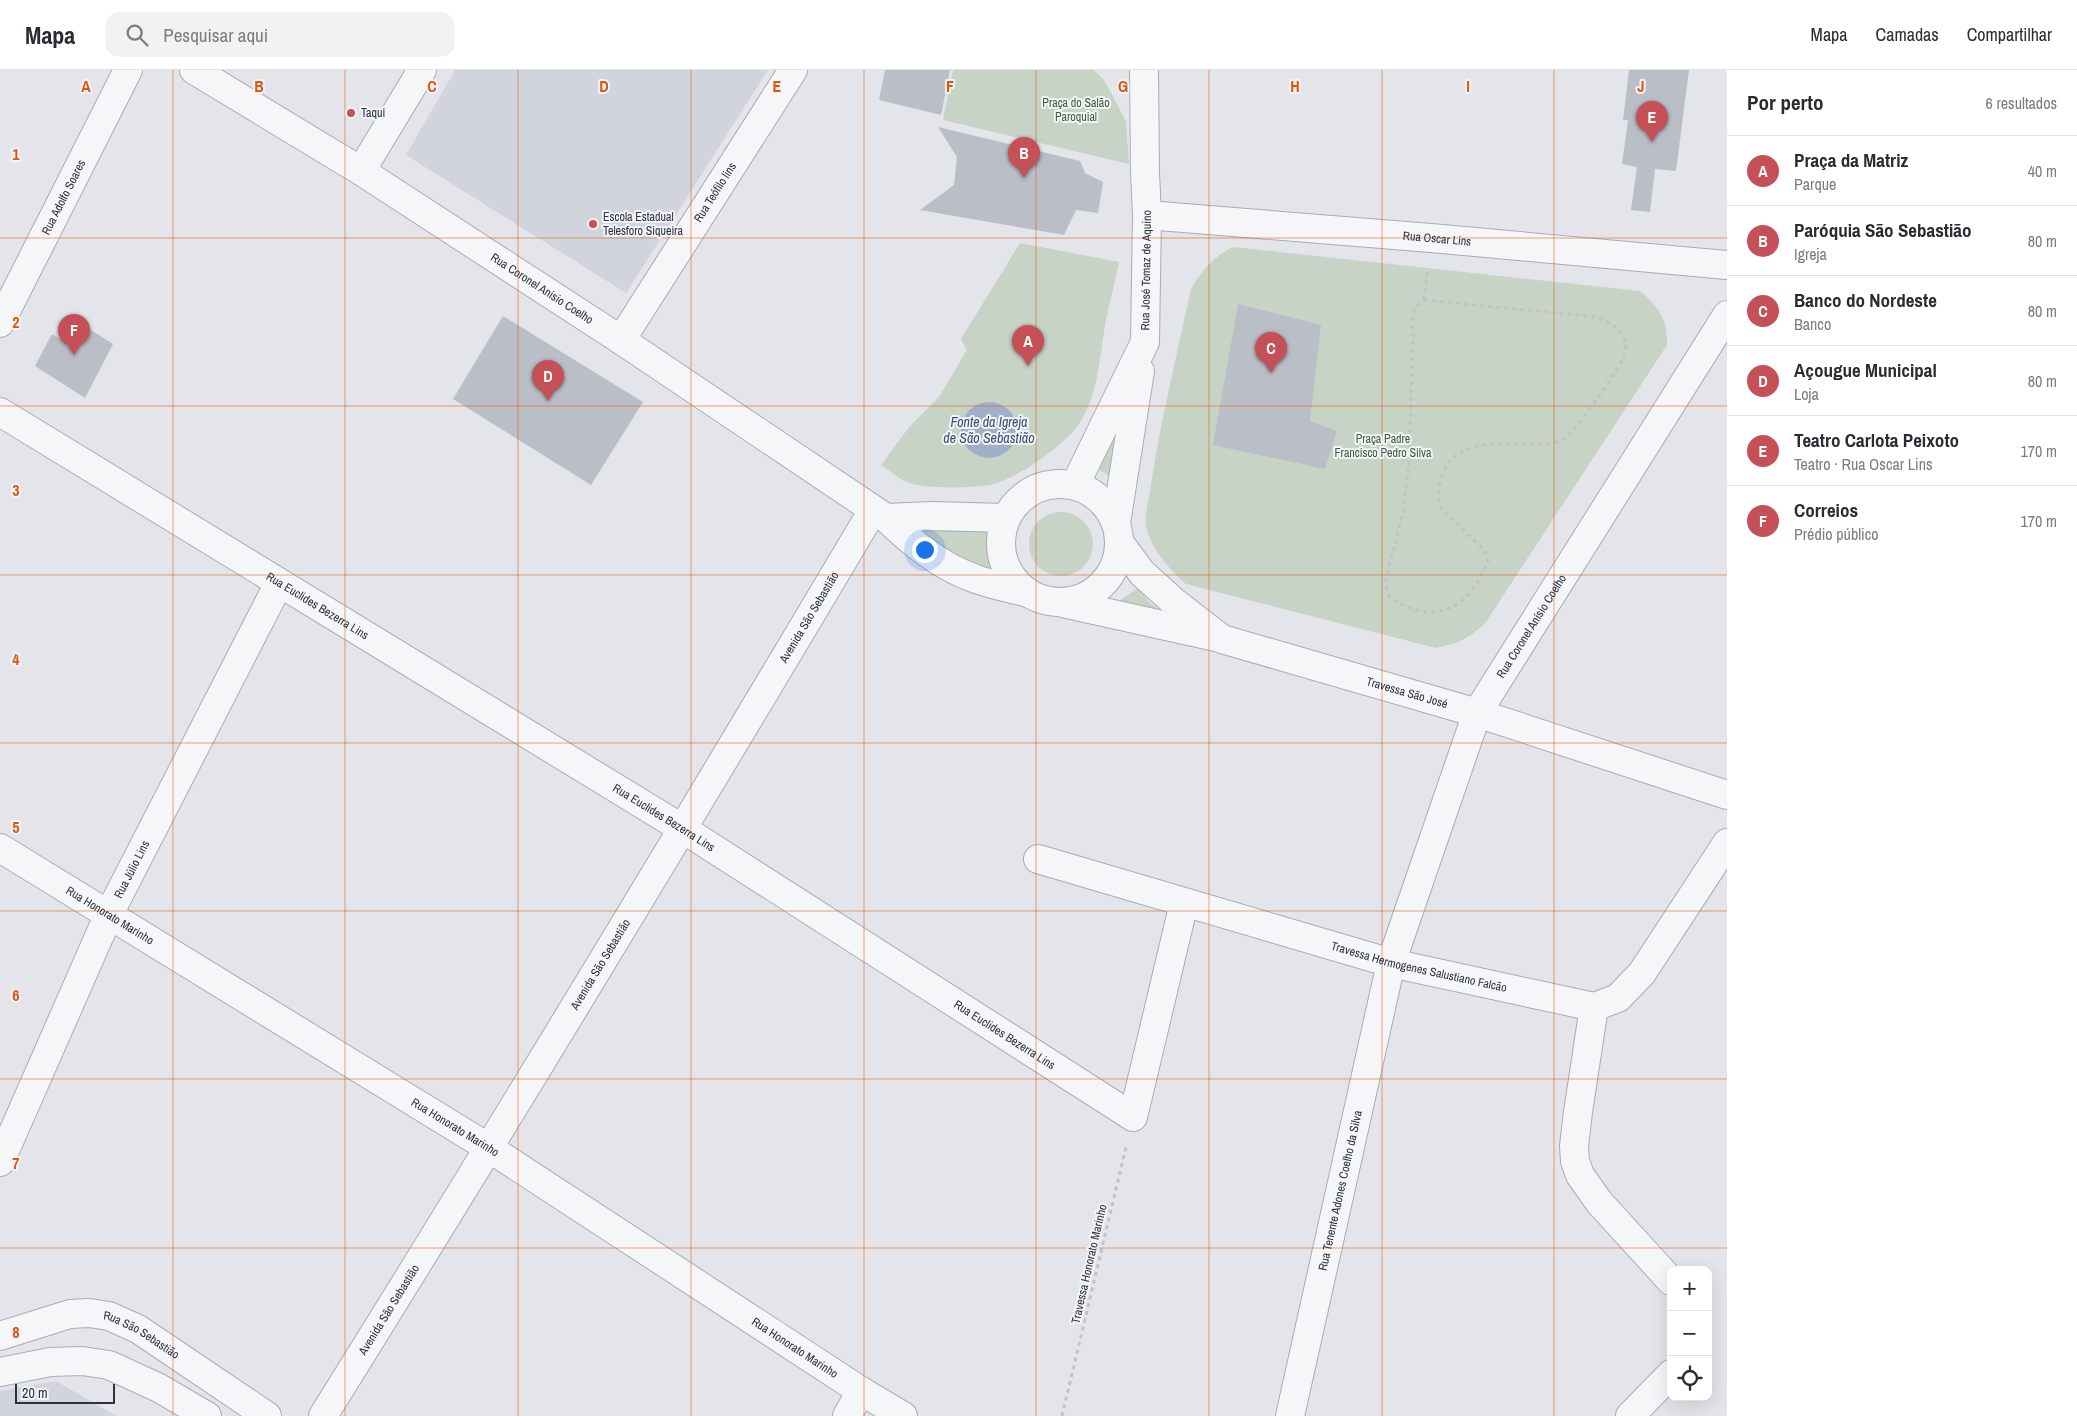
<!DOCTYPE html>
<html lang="pt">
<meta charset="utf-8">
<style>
body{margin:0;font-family:"Archivo Narrow",sans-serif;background:#f2f2f3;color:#2b2b33}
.controls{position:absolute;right:15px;bottom:15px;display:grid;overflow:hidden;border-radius:10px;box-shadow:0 5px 20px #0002}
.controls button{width:45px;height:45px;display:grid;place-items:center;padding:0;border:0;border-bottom:1px solid #e1e1e2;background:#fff;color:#2b2b33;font:25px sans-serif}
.scale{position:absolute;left:15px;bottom:12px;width:100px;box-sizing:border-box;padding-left:5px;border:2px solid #2c3241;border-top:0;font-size:14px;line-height:18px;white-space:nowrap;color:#2c3241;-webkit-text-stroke:4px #f2f4f7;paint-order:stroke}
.you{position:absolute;left:924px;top:479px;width:18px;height:18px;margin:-12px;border:4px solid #fff;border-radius:50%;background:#1a73e8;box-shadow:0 0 0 8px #1a73e833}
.badge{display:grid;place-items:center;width:32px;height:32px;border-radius:50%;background:#c65058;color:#fff;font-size:16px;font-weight:700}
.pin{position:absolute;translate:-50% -41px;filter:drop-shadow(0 1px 2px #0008)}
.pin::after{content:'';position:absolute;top:26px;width:18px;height:15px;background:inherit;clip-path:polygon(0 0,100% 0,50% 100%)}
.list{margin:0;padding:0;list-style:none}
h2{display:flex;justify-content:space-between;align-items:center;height:65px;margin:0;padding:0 20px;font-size:21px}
h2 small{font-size:16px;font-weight:400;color:#7c7c81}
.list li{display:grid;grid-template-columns:32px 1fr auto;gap:15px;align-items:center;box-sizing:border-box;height:70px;padding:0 20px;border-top:1px solid #e1e1e2}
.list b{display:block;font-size:19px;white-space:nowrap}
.list p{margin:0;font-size:16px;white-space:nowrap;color:#7c7c81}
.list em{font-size:16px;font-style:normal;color:#7c7c81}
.icon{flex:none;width:28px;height:28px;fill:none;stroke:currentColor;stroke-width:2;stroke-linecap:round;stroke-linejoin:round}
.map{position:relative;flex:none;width:1727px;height:1346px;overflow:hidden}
header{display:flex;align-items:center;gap:30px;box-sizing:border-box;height:70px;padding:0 25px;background:#fff;border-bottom:1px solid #e1e1e2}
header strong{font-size:24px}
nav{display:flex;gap:28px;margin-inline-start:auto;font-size:18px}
.search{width:350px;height:45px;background:#f2f2f3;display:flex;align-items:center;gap:12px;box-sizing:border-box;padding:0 18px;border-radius:15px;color:#7c7c81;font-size:19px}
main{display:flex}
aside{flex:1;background:#fff}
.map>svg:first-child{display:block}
.built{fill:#d1d4dc}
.green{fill:#c7d3c4}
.water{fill:#a0b0c8}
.building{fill:#babec7}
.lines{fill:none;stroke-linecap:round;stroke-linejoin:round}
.street-casing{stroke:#a8acb4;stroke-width:30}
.path{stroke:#c1c3c8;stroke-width:3;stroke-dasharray:4 4;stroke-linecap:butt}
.street{stroke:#f5f6f8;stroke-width:28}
.grid{fill:none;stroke:#df570f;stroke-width:1;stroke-opacity:0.55}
.poi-dot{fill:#c65058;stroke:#f2f4f7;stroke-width:2}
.labels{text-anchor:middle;stroke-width:4;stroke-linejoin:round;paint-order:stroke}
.park-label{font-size:12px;fill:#3d5c3a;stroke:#f2f4f7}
.poi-label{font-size:12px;fill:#2c3241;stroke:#f2f4f7;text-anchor:start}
.street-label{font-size:12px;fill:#2c3241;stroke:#f2f4f7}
.water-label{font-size:14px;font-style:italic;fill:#384d73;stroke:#f2f4f7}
.grid-label{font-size:16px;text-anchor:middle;font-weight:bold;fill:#df570f;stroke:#f2f4f7;stroke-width:4;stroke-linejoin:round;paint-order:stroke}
</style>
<header>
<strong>Mapa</strong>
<div class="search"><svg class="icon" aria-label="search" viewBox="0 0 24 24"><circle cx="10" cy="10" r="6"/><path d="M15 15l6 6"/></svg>Pesquisar aqui</div>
<nav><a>Mapa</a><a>Camadas</a><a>Compartilhar</a></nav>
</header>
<main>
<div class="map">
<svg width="1727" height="1346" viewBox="0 0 1727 1346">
<rect width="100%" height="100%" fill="#e3e5ea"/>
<path class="built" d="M455,0H768L626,223L406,85Z
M56,1311L116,1346H0V1321Z"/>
<path class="green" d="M953,0H1094L1104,10L1126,51L1129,94L943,50Z
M1020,173L1119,192C1115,213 1109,234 1105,255C1100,286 1098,323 1081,351C1067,374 1016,410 989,415C968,418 930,419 909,413C900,410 889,400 881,395L910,356L939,327L967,280L961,269Z
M1233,177L1640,221C1659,237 1668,250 1667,275L1486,552C1471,567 1458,574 1436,578L1186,514C1169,499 1151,479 1146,456C1144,444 1150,426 1151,414C1161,349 1177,284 1191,219C1202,200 1213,187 1233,177Z
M1133,311L1117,411L1093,396Z
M1029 474a32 32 0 1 1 64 0a32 32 0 1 1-64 0Z
M906,451L997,454L995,480L999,504L913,469Z
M1138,518L1150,533L1169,546L1115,534Z"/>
<path class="water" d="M961 360a28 28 0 1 1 56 0a28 28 0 1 1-56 0Z"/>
<path class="building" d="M885,0H950L941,45L879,30Z
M1629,0H1689L1676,101L1655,99L1650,142L1631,140L1637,97L1622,94L1628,50H1623Z
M938,57L1080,91L1085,103L1103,112L1098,143L1076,140L1064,165L920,140L954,115L957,87Z
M1238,234L1321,255L1310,351L1337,361L1325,399L1213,375Z
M503,246L643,332L591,415L453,329Z
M80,253L113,274L85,328L35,296L52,264L64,271Z"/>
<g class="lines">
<g class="street-casing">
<g id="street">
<path id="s1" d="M194,0L361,101L621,270L886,448C912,473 941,497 976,509C992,515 1009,518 1025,522"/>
<path d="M361,101L422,0"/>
<path id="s2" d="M1147,145L1431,168L1727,195"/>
<path id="s3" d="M0,253L128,0"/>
<path id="s4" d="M621,270L793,0"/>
<path id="s5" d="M0,342L683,759L1133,1047L1184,833"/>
<circle cx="1060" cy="473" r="59"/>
<path id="s6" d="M1075,415L1145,272L1147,145L1145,103L1144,0"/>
<path d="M886,448L932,446L1006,448"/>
<path d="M1116,453L1140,301"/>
<path id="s7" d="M1119,472L1142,503L1173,531L1222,569L1477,643L1727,725"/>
<path d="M1063,533L1216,567"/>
<path id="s8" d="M0,778L489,1078L861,1321L903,1346"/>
<path id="s9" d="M1038,789L1391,893L1594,937L1618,928L1642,903L1727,773"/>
<path d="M1594,937L1578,1042L1574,1076L1575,1091L1580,1105L1599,1132L1671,1211"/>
<path id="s10" d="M0,1092L109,844L279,513"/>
<path id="s11" d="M0,1266L70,1244L89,1243L109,1246L138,1259L267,1346"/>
<path d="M0,1302L50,1292L82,1291L109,1295L159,1318L207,1346"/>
<path id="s12" d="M323,1346C510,1046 693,743 873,440"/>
<path d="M847,1346L861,1321"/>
<path id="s13" d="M1290,1346L1391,893L1477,643L1727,245"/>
<path d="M1630,1346L1671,1304"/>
</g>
</g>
<path class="path" d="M1424,230L1597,247C1608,252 1621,258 1625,271C1627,278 1624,286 1621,293C1613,307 1574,365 1560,371C1554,374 1545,374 1538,374C1506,375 1458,366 1443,403C1438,415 1437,428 1442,440L1481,477L1486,483L1488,492C1481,507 1472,524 1459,533C1442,545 1421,544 1403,535C1399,533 1393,530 1390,527C1386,522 1386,514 1386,508L1403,443L1409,393L1413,267C1412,252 1410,239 1424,230Z
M1424,230L1428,198
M1062,1346L1126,1077"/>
<use href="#street" class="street"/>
</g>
<path class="grid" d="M173,0V1346M345,0V1346M518,0V1346M691,0V1346M864,0V1346M1036,0V1346M1209,0V1346M1382,0V1346M1554,0V1346M0,168H1727M0,336H1727M0,505H1727M0,673H1727M0,841H1727M0,1009H1727M0,1178H1727"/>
<g class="poi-dot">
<circle cx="351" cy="43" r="5"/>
<circle cx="593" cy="154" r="5"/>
</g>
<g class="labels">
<g class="park-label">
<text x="1076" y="37">Praça do Salão<tspan x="1076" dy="14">Paroquial</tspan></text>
<text x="1383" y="373">Praça Padre<tspan x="1383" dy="14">Francisco Pedro Silva</tspan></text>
</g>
<g class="poi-label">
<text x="361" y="47">Taqui</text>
<text x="603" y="151">Escola Estadual<tspan x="603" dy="14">Telesforo Siqueira</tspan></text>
</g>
<g class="street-label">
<text dy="4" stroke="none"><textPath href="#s4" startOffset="175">Rua Teófilo lins</textPath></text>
<text dy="4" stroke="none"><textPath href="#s3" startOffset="141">Rua Adolfo Soares</textPath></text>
<text dy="4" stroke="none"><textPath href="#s2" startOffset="291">Rua Oscar Lins</textPath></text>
<text dy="4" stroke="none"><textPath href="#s6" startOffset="231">Rua José Tomaz de Aquino</textPath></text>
<text dy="4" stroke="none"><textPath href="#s1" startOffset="411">Rua Coronel Anísio Coelho</textPath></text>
<text dy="4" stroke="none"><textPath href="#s5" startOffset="372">Rua Euclides Bezerra Lins</textPath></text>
<text dy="4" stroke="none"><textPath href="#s12" startOffset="935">Avenida São Sebastião</textPath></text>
<text dy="4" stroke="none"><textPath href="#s13" startOffset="831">Rua Coronel Anísio Coelho</textPath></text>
<text dy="4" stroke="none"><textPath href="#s7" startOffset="335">Travessa São José</textPath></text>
<text dy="4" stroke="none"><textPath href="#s5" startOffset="778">Rua Euclides Bezerra Lins</textPath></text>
<text dy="4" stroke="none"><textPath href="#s10" startOffset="321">Rua Júlio Lins</textPath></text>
<text dy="4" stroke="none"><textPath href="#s8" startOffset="129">Rua Honorato Marinho</textPath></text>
<text dy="4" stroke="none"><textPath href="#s12" startOffset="530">Avenida São Sebastião</textPath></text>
<text dy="4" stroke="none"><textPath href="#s9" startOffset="396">Travessa Hermogenes Salustiano Falcão</textPath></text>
<text dy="4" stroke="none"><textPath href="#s5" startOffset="1182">Rua Euclides Bezerra Lins</textPath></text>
<text dy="4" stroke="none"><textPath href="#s8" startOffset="534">Rua Honorato Marinho</textPath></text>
<text dy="4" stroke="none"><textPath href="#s13" startOffset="231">Rua Tenente Adones Coelho da Silva</textPath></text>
<text transform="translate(1089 1194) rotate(-77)" y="4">Travessa Honorato Marinho</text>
<text dy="4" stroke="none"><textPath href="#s12" startOffset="125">Avenida São Sebastião</textPath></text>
<text dy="4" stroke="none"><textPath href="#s11" startOffset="150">Rua São Sebastião</textPath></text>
<text dy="4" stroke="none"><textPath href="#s8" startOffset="939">Rua Honorato Marinho</textPath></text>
</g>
<g class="water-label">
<text x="989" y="357">Fonte da Igreja<tspan x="989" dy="16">de São Sebastião</tspan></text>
</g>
</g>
<g class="grid-label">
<text x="86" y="22">A</text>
<text x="259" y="22">B</text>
<text x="432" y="22">C</text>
<text x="604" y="22">D</text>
<text x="777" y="22">E</text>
<text x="950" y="22">F</text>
<text x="1123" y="22">G</text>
<text x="1295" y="22">H</text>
<text x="1468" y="22">I</text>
<text x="1641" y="22">J</text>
<text x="16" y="90">1</text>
<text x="16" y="258">2</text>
<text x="16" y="426">3</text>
<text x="16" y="595">4</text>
<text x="16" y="763">5</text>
<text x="16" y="931">6</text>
<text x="16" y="1099">7</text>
<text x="16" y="1268">8</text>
</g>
</svg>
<div class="controls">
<button>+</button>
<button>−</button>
<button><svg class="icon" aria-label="locate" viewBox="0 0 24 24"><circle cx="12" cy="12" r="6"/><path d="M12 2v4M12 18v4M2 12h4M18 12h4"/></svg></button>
</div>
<div class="scale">20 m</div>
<div class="you"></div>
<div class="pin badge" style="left:1028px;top:296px">A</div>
<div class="pin badge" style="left:1024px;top:108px">B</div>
<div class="pin badge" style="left:1271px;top:303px">C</div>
<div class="pin badge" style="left:548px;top:331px">D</div>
<div class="pin badge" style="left:1652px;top:72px">E</div>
<div class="pin badge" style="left:74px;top:285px">F</div>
</div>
<aside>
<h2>Por perto<small>6 resultados</small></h2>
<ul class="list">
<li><span class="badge">A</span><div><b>Praça da Matriz</b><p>Parque</p></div><em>40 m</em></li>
<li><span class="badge">B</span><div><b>Paróquia São Sebastião</b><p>Igreja</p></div><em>80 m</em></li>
<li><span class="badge">C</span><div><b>Banco do Nordeste</b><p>Banco</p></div><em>80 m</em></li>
<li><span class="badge">D</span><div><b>Açougue Municipal</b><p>Loja</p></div><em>80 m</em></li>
<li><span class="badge">E</span><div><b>Teatro Carlota Peixoto</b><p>Teatro · Rua Oscar Lins</p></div><em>170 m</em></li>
<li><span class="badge">F</span><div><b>Correios</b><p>Prédio público</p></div><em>170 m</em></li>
</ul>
</aside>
</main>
